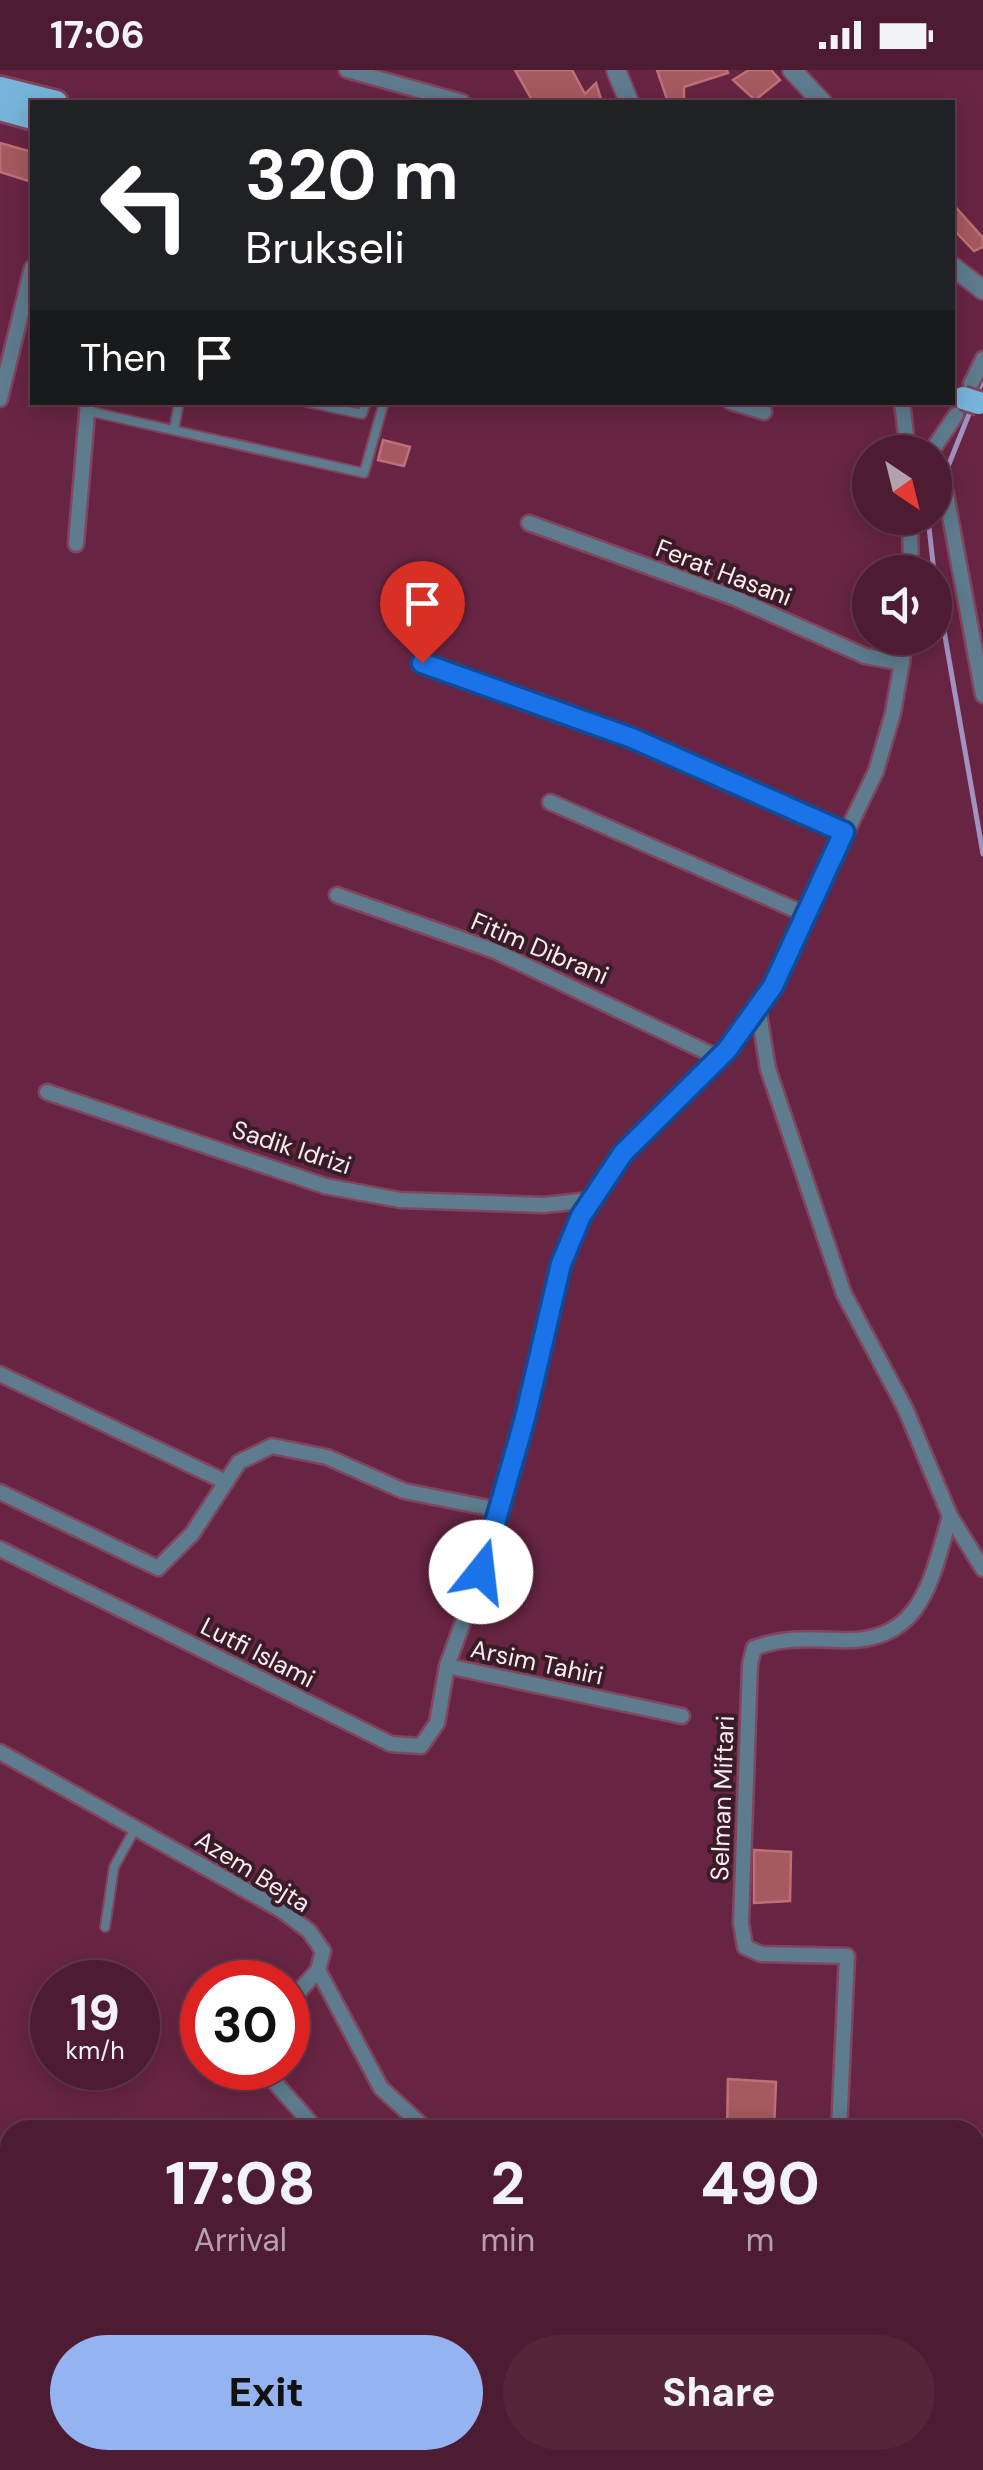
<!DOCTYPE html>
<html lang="en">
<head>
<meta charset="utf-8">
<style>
	:root { --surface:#4e1c32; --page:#55253a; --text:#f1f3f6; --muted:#b3a1ac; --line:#653a4d; --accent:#95b2f1 }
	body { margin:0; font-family:"DM Sans",sans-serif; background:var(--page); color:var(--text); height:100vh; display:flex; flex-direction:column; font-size:38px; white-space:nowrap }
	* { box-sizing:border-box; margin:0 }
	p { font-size:32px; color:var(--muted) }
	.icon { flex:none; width:55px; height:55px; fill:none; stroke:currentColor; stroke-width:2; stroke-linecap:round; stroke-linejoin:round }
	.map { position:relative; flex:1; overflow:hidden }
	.sheet { position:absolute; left:0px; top:2050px; width:985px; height:350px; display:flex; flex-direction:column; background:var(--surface); border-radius:30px 30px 0 0; box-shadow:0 5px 25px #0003,0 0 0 2px var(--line) }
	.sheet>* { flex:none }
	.guide { position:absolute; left:30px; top:30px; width:925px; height:305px; border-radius:0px; box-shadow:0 5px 25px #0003,0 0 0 2px var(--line); background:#202124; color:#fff; overflow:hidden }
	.needle { width:65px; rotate:145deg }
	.buttons { position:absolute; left:852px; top:365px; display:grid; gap:20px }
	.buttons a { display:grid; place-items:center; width:100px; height:100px; border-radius:50%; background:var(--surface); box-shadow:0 5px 25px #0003,0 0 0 2px var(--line); font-size:50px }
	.speed { position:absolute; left:30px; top:1890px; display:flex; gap:20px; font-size:50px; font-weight:700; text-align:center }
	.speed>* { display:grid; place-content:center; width:130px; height:130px; border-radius:50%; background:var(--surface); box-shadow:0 5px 25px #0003,0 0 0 2px var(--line); line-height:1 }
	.speed small { font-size:25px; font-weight:400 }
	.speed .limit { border:15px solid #d22; background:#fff; color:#111 }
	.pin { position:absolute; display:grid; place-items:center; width:85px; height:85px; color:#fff; margin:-102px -42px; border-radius:50% 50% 50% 0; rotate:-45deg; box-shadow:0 0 10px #0007 }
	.pin .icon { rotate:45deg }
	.me { position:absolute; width:110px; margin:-55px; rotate:16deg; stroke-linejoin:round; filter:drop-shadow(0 0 8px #0008) }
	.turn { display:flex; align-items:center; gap:35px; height:210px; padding:0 50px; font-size:45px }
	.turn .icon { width:130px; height:130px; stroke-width:2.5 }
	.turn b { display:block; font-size:70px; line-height:85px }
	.then { display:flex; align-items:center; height:95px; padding:0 50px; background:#0003; gap:20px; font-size:38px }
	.eta { display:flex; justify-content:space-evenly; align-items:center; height:170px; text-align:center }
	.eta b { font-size:60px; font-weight:800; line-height:70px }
	.action { display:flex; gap:20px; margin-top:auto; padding:20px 50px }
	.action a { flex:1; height:115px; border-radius:60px; background:var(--accent); color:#111; font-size:40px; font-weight:800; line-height:115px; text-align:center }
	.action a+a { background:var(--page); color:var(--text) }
	.status { display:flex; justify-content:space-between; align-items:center; height:70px; padding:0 50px; background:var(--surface); direction:ltr }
	.status svg { height:28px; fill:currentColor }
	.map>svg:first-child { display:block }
</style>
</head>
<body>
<div class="status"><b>17:06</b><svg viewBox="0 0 49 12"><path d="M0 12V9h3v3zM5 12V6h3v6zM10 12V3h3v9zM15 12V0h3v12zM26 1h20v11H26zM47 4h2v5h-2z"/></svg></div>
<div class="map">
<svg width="983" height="2400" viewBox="0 0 983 2400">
	<rect width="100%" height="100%" fill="#682543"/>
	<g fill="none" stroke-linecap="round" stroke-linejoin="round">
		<g stroke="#a292c0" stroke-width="5">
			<path d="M977,324L983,309"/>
			<path d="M935,429L971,339"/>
			<path d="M928,448L934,502"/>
			<path d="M935,509L983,784"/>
		</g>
	</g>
	<g fill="#a45a60" stroke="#bf7076" stroke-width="2.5">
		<path d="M515,0H572L585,24L596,13L602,32H533Z"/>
		<path d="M657,0H727L728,3L684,17V32H668Z"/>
		<path d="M749,0H771L780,10L755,30L733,10Z"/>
		<path d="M0,73L32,82V112L0,102Z"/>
		<path d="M952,133L983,168V177L974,181L952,158Z"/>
		<path d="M383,370L410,377L404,396L378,390Z"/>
		<path d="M754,1780L791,1782L790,1831L754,1833Z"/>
		<path d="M728,2009L776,2012L774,2060H727Z"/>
	</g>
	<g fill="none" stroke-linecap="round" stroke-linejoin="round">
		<g stroke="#80455f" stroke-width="12">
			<g id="service">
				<path d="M306,332L362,344L366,332"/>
				<path d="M88,341L364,403L384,332"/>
				<path d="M174,360L179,332"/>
				<path d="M105,1857L114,1797L136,1757"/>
			</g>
		</g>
		<g stroke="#80455f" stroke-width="19">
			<g id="minor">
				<path d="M347,0L462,32"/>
				<path d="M971,314L983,289"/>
				<path d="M0,329L32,198"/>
				<path d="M731,332L764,342"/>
				<path d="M902,332L908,382"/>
				<path d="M931,382L956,345"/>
				<path d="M935,421L946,424L983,625"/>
				<path d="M910,448L911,502"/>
				<path d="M529,453L735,528L865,586L902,593"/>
				<path d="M76,474L88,332"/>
				<path d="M422,593L632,668L844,762"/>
				<path d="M550,732L807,845"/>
				<path d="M337,825L495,881L719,988"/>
				<path d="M758,937L768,999L844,1224L905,1338L950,1446C931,1511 922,1574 839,1570C808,1569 783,1567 754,1578L750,1594L741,1853L745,1877L761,1884L847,1886L839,2060"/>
				<path d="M47,1022L325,1116L400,1130L544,1135L590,1130"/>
				<path d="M0,1304L226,1412"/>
				<path d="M0,1422L158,1498L192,1464L239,1392L272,1376L327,1387L404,1421L499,1440"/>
				<path d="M950,1446L983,1499"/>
				<path d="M0,1479L391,1674L421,1676L437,1653L447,1596"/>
				<path d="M682,1646L447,1596L481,1502L525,1349L561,1194L581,1145L606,1104L640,1063L727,980L773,916L876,701L893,643L906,568"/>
				<path d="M0,1682L281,1840L309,1861L323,1881L318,1900L288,1934"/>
				<path d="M318,1900L381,2018L427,2060"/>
				<path d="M262,1998L317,2060"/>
			</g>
		</g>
		<g stroke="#80455f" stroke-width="22">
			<g id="tertiary">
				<path d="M616,0L629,32"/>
				<path d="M792,0L822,32"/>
				<path d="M952,196L983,220"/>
			</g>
		</g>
		<g stroke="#80455f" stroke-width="28">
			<g id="primary">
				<path d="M0,18L56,32"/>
				<path d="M0,39L32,48"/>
			</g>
		</g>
		<use href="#service" stroke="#5e7c8e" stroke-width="8"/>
		<use href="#minor" stroke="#5e7c8e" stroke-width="14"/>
		<use href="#tertiary" stroke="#5e7c8e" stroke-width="18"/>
		<use href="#primary" stroke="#76b5da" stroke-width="22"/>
		<g stroke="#80455f" stroke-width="28" stroke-linecap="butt">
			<path id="primary-bridge" d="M963,328L979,333"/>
		</g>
		<use href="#primary-bridge" stroke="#76b5da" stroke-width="22"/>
	</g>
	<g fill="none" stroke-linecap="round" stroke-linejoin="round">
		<g stroke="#114b97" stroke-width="25">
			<path id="route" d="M422,593L632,668L844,762L773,916L727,980L623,1083L581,1146L561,1194L525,1348L481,1502"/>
		</g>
		<use href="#route" stroke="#1a73e8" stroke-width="18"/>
	</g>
	<g text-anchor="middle" stroke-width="8" stroke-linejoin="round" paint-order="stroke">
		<g font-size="25" fill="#fdecf1" stroke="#3a1c29">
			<text transform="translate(724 502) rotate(21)" y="9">Ferat Hasani</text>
			<text transform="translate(540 878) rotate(23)" y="9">Fitim Dibrani</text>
			<text transform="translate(292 1077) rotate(18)" y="9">Sadik Idrizi</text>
			<text transform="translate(258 1582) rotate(27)" y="9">Lutfi Islami</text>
			<text transform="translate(537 1592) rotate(12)" y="9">Arsim Tahiri</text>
			<text transform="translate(722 1728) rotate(-88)" y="9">Selman Miftari</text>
			<text transform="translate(253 1801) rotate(32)" y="9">Azem Bejta</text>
		</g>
	</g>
</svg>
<div class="buttons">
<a><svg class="needle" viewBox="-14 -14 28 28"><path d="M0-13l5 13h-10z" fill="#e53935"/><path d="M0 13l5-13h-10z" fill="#b3a1ac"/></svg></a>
<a><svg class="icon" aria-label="sound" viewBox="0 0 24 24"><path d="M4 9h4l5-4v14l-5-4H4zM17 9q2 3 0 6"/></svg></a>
</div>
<div class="speed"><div>19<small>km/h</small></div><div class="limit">30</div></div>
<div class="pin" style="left:422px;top:593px;background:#d93025"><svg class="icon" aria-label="arrive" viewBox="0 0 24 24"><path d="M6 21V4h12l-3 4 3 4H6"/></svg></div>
<svg class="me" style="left:481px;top:1502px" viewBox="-20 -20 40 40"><circle r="19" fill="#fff"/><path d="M0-13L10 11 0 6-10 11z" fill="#1a73e8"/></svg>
<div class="guide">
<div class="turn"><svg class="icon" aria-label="left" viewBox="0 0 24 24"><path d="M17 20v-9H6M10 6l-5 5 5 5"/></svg><div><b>320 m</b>Brukseli</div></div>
<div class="then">Then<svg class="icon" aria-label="arrive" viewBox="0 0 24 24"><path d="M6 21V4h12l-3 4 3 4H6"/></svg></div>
</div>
<section class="sheet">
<div class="eta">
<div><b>17:08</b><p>Arrival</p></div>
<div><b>2</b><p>min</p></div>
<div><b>490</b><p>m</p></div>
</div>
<div class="action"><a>Exit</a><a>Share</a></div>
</section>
</div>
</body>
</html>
